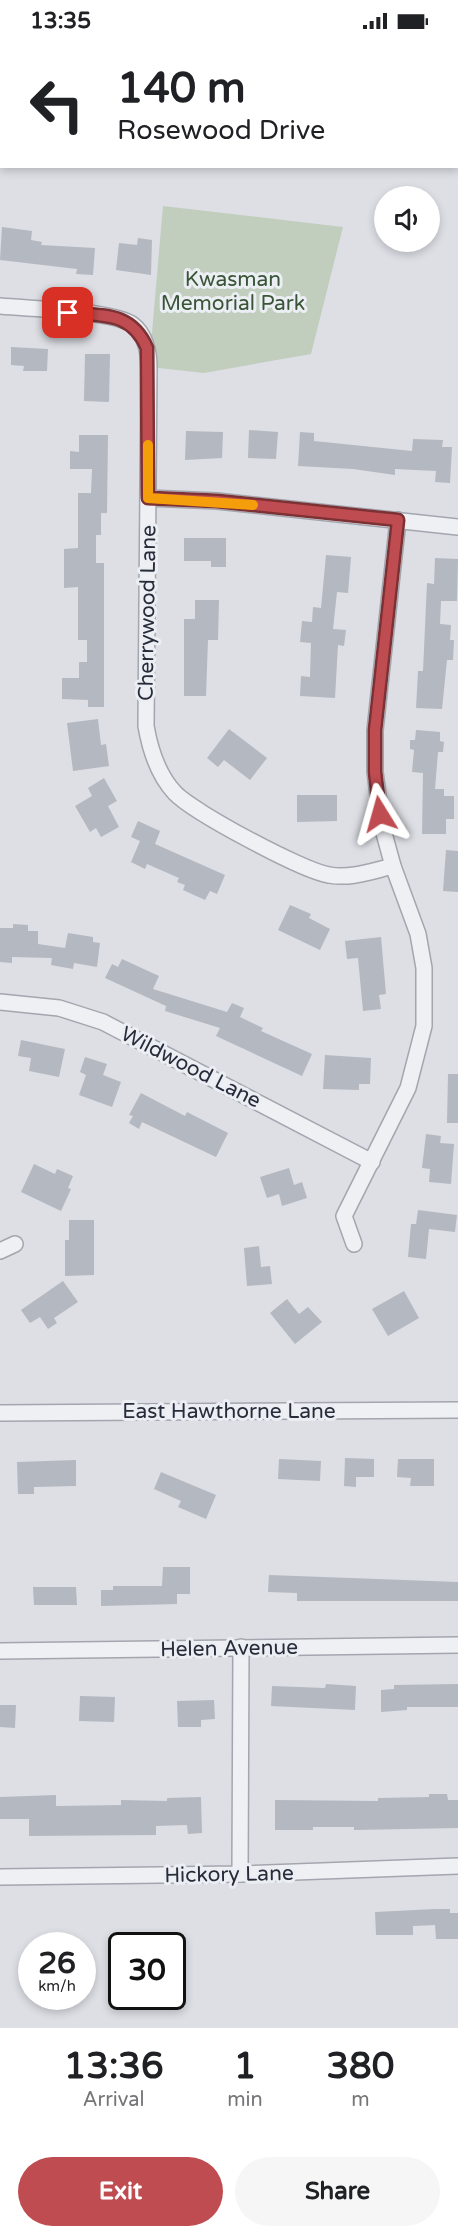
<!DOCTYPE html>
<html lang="en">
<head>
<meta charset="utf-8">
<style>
	:root { --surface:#fff; --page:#f6f6f6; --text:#202124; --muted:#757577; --accent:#bf4c50 }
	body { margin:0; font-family:"Varela Round",sans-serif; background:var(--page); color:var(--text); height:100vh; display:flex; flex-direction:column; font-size:22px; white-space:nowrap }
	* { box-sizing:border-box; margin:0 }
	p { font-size:20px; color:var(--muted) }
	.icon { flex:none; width:33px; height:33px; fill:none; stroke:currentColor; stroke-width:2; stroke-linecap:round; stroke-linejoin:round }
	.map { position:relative; height:1986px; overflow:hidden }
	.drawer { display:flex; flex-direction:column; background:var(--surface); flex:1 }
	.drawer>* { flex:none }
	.guide { position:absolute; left:0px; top:0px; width:459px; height:126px; box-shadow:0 3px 9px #0003; background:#fff; color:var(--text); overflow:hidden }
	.controls { position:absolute; left:374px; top:144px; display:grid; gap:12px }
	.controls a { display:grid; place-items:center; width:66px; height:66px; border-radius:50%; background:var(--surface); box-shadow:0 3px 9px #0003; font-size:30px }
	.speed { position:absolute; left:18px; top:1890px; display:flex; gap:12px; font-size:30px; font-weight:700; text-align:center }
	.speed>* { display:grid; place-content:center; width:78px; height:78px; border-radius:50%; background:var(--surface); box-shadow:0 3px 9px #0003; line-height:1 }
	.speed small { font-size:15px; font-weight:400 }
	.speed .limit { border:3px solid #111; border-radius:9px; background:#fff; color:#111 }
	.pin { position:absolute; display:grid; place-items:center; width:51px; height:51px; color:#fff; margin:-26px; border-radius:12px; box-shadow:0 3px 9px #0006 }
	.me { position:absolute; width:66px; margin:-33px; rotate:352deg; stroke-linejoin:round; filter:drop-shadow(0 0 4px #0008) }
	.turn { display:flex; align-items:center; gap:21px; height:126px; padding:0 18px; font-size:27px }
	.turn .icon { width:78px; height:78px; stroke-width:2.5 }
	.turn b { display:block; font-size:42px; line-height:51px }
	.eta { display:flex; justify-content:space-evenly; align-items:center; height:102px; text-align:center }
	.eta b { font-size:36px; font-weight:800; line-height:42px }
	.cta { display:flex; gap:12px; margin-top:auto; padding:12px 18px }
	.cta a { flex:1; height:69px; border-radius:36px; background:var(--accent); color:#fff; font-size:24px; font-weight:800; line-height:69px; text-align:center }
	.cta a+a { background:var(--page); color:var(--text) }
	.status { display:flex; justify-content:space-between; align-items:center; height:42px; padding:0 30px; background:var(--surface); direction:ltr }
	.status svg { height:16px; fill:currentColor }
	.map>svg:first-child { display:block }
</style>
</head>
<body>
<div class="status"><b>13:35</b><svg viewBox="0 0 49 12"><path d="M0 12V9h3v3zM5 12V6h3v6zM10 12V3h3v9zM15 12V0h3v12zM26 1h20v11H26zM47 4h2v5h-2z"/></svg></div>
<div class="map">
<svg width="458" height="1986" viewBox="0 0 458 1986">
	<rect width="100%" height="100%" fill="#dddfe5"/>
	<g fill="#c1cebe">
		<path d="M0,0H458V107V2H2L1,62Z"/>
		<path d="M163,164L343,185L311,312L204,331L149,325Z"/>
	</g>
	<g fill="#b4b8c1">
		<path d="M2,185L32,189L31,198L42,200L41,203L95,206L93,233L76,232L77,227L0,218Z"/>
		<path d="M138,196L152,198L151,233L116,228L119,201L137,203Z"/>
		<path d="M11,305L48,307L47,329H23L24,324L11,323Z"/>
		<path d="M85,312H110L109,360L84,359Z"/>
		<path d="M249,388L278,390L276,417L248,416Z"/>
		<path d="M186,389L223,390L222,416L185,418Z"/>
		<path d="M300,390L314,391V399L412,409L413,397L443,398L442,405H452L450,441L435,440L436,429L395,427V433L353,427L298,424Z"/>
		<path d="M79,393H108L107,471H101V493H96V521H104V665H88V658L62,657V636H79V620H87V598H78V545L64,546V507L78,506V451H91L92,427H70V409L79,410Z"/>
		<path d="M184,496H226V525H211V519H184Z"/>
		<path d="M326,513L351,515L348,551L337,550L333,587L346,588L344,604L338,603L335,656L300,654L301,634L310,635L311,601L300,600L302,579L312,580L313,565L321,566Z"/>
		<path d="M435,516L458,517L457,559H441L440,582L451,583L450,598H454L453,618H447L442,667L416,666L418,629H423L427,541L434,542Z"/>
		<path d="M195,558H219L218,598H208L206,654H184V577H195Z"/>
		<path d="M98,677L101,703L106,702L109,724L73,729L67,681Z"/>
		<path d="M229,687L267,716L250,738L224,718L218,725L207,716Z"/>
		<path d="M416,688L440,690V699L444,700L443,710H438L435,747H444V754H454V777H446V792H422L423,731L412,730L414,708L410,707V698H415Z"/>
		<path d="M104,736L117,759L108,764L119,785L101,795L96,786L90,790L75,764L92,754L88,746Z"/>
		<path d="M297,753H337V779L297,780Z"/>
		<path d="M138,779L160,789L155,802L225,833L217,852L210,849L205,858L183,848L185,843L177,840L179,836L147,822L145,827L131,820L140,799L131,795Z"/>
		<path d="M446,808L458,809V850L443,849Z"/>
		<path d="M290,863L311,872L309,876L330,887L320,908L278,888Z"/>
		<path d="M13,882L28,883V889H38V902L65,906L68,891L93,895V900L100,901L97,925L74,921L73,927L51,923L52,916L12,915V921L0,920V886H13Z"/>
		<path d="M381,895L386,952L379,953L381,967L363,969L358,916L347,917L345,899Z"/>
		<path d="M122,917L159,934L153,947L227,970L232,961L244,966L240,975L263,986L261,989L312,1012L302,1034L216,994L220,986L165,969L166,964L105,936L112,922L118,925Z"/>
		<path d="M21,998L65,1007L59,1035L29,1029L31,1016L18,1014Z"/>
		<path d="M325,1013L371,1016L370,1042H359V1048L323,1047Z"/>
		<path d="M85,1015L107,1022L103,1033L121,1040L112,1065L79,1053L86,1033L80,1030Z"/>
		<path d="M448,1032H458V1081H447Z"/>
		<path d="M141,1051L185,1074L187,1070L228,1091L216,1115L142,1080L139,1087L129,1081L133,1074L129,1073Z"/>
		<path d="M426,1092L441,1094L440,1101L454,1102L451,1142L429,1140L430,1127L422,1126Z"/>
		<path d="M34,1122L55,1132L57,1127L73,1134L68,1146L71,1147L61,1169L21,1150Z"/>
		<path d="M289,1126L294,1143L302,1140L307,1156L282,1164L279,1152L267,1156L260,1135Z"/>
		<path d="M418,1168L457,1173L455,1190L429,1187L426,1217L408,1215L411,1182H416Z"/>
		<path d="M69,1178H94V1233L65,1234V1198H69Z"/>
		<path d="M259,1204L261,1225L270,1224L272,1242L247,1244L244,1206Z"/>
		<path d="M63,1239L78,1260L54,1276L57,1281L48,1287L40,1275L30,1281L21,1268Z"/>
		<path d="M404,1249L419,1276L388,1294L372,1267Z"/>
		<path d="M287,1257L299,1272L308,1265L322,1280L295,1302L270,1271Z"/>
		<path d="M345,1416L374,1417V1435H356V1445L344,1444Z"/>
		<path d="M279,1417L321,1419L320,1439L278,1437Z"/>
		<path d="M398,1417H434V1444H410L411,1436L397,1435Z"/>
		<path d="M76,1418V1444L34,1445V1452H18L17,1420Z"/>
		<path d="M161,1430L216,1453L206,1477L178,1465L181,1459L154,1447Z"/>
		<path d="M163,1525H190V1552H177V1562L101,1564V1548H113V1544H162Z"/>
		<path d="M269,1533L458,1540V1559H297V1551L268,1550Z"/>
		<path d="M33,1545H76L77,1563H34Z"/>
		<path d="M326,1642L356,1644L355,1668L271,1664L272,1644L325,1646Z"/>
		<path d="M458,1642V1665H407V1668L381,1670V1648L394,1647V1643Z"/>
		<path d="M80,1654L115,1655L114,1680L79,1679Z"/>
		<path d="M214,1658L215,1677L201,1678V1685H178L177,1659Z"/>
		<path d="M0,1663H16L15,1686L0,1685Z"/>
		<path d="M429,1752H447L448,1758H458V1786L354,1788V1785H313V1788H275V1758L378,1759V1756L429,1755Z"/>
		<path d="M56,1753V1764L121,1763V1758L167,1759V1756L201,1755L202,1791L188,1792L187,1783L156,1784V1793L29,1794V1777H0V1755Z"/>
		<path d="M435,1867H450V1871H458V1897H436L435,1883L413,1884V1893H376L375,1870Z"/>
	</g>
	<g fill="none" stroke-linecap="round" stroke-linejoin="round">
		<g stroke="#a3a6ae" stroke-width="18">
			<g id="minor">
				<path d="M0,264C28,267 113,268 133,283C145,292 149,310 149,325L146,684C150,707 158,733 175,751C193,770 303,829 329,833C351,837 372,829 393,824"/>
				<path d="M148,456L217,459L458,485"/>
				<path d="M0,960L59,966L103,980L372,1120"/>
				<path d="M354,1202L344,1174L408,1046L424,984V926L418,892L393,824L382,784L375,730V688L398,478"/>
				<path d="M0,1209L15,1202"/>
				<path d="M0,1371L458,1368"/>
				<path d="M0,1609L458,1603"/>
				<path d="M240,1832L241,1605"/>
				<path d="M0,1835L240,1832L458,1824"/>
			</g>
		</g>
		<use href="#minor" stroke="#eff0f4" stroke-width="15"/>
	</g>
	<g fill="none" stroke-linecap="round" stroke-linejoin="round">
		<g stroke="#7c3134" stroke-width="15">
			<path id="route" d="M68,271C102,274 131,269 147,306L148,456L217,459L398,478L375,688V730L380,772"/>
		</g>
		<use href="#route" stroke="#bf4c50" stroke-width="10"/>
		<path stroke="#f59e0b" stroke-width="10" d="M148,403V456L253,463"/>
	</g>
	<g text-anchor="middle" stroke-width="6" stroke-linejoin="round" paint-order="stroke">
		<g font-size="21" fill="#395436" stroke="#ebeef3">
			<text x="233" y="244">Kwasman<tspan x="233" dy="24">Memorial Park</tspan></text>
		</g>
		<g font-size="21" fill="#282c3a" stroke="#ebeef3">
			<text transform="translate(147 571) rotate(-89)" y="7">Cherrywood Lane</text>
			<text transform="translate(191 1025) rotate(27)" y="7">Wildwood Lane</text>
			<text x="229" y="1376">East Hawthorne Lane</text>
			<text transform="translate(229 1606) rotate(-1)" y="7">Helen Avenue</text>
			<text transform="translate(229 1832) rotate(-1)" y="7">Hickory Lane</text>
		</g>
	</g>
</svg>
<div class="controls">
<a><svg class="icon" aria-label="sound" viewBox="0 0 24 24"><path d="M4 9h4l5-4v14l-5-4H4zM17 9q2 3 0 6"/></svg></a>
</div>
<div class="speed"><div>26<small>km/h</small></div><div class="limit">30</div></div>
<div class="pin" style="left:68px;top:271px;background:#d93025"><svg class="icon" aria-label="arrive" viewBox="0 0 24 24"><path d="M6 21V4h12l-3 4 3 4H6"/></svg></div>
<svg class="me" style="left:380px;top:772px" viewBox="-20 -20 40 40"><path d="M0-17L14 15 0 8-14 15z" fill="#bf4c50" stroke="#fff" stroke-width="4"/></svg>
<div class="guide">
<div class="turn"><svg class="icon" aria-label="left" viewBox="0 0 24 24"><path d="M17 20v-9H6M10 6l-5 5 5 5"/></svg><div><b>140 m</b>Rosewood Drive</div></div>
</div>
</div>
<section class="drawer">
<div class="eta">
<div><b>13:36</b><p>Arrival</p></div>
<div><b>1</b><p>min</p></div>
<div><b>380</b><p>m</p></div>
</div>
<div class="cta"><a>Exit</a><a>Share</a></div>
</section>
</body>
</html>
